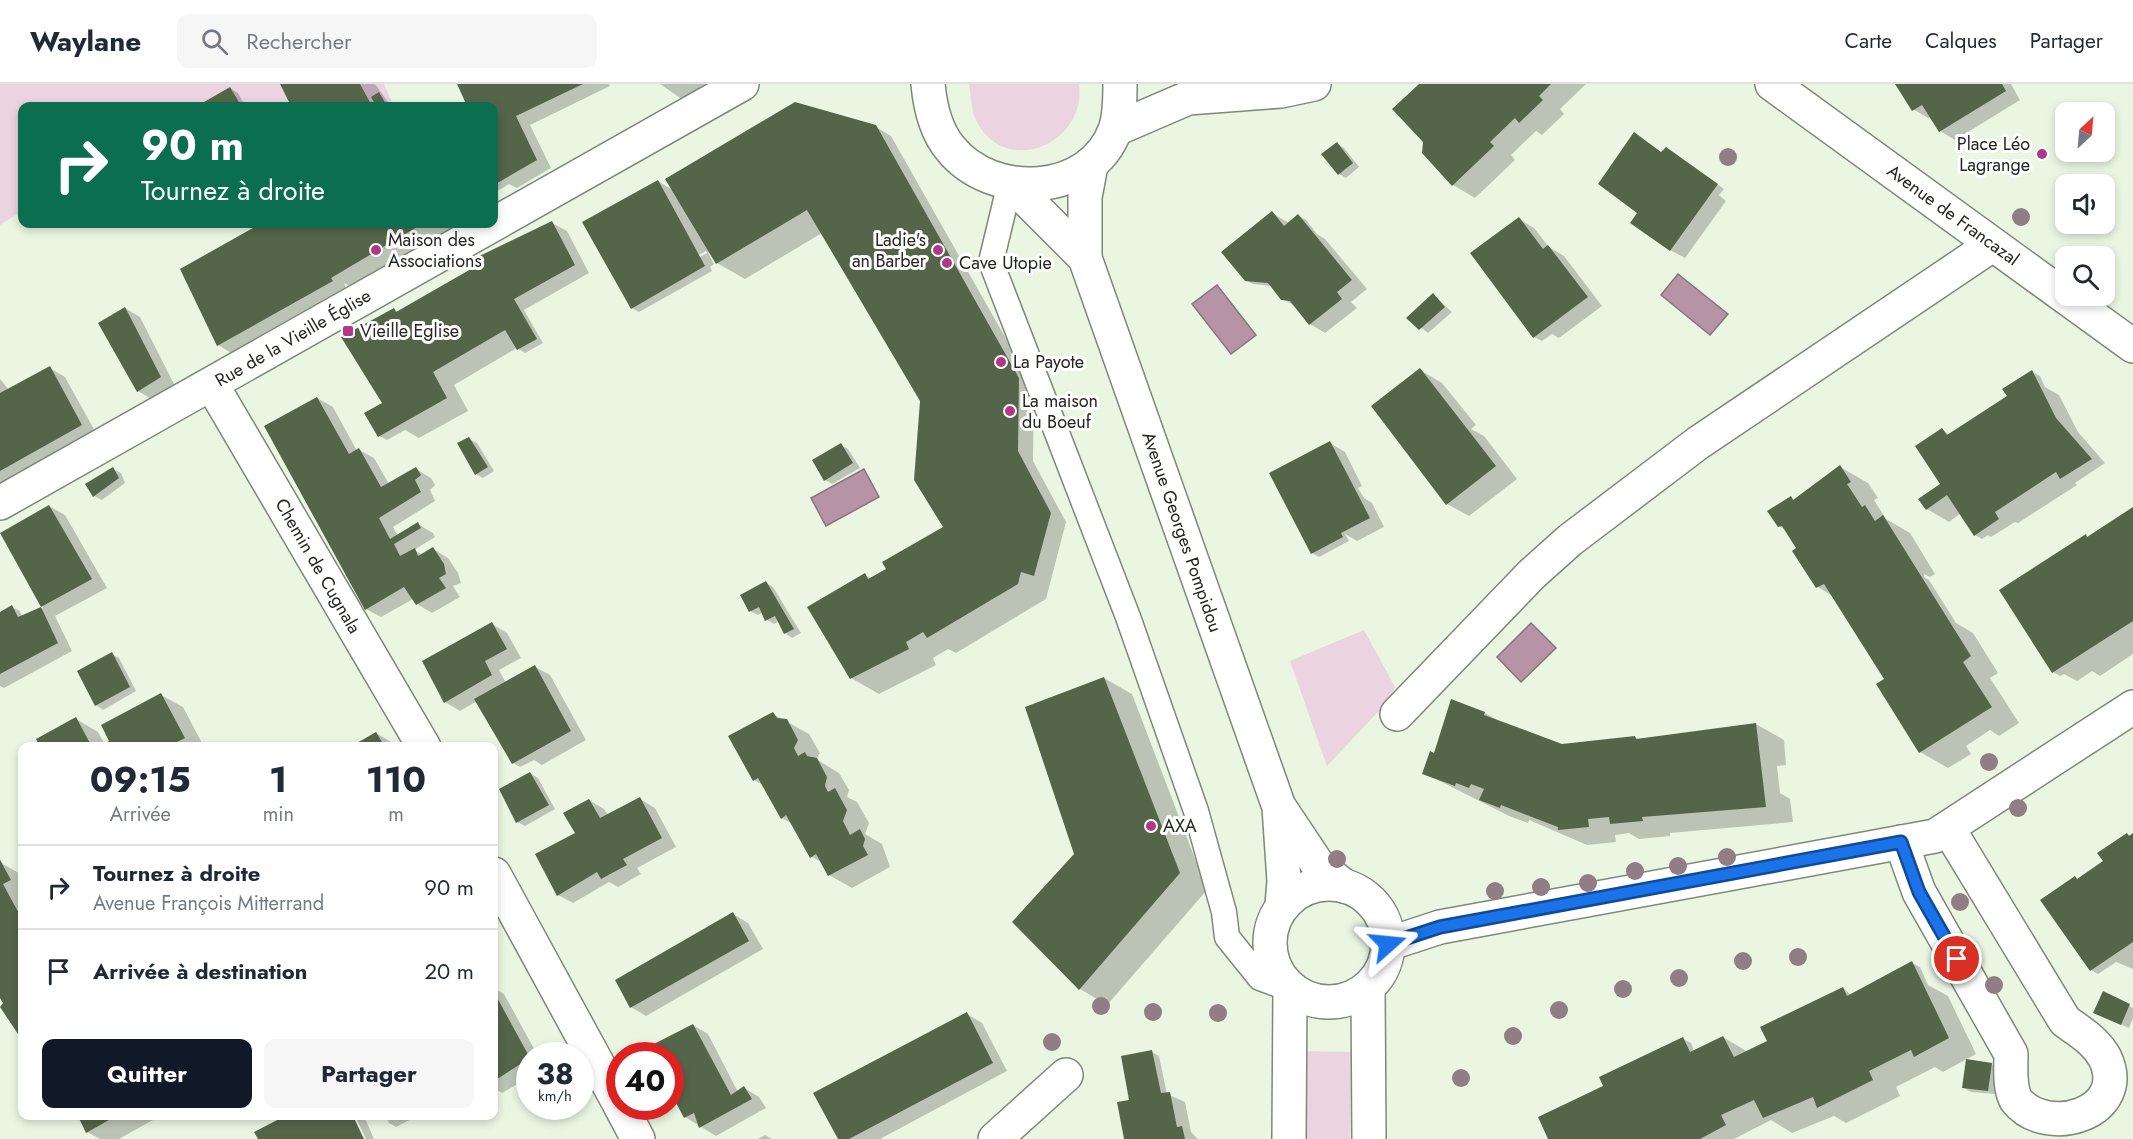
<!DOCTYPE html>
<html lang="fr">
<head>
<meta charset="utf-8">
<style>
	:root { --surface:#fff; --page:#f6f6f7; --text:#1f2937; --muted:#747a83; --line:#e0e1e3; --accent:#111827 }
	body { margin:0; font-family:Jost,sans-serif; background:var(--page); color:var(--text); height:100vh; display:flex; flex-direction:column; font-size:22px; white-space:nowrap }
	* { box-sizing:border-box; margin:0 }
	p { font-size:20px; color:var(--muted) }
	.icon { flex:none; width:33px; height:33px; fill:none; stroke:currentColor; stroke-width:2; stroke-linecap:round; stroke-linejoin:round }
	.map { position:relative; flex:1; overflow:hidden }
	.drawer { position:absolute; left:18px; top:658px; width:480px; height:378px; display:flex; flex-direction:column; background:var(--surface); border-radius:12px; box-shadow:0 3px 9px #0003 }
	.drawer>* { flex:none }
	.banner { position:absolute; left:18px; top:18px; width:480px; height:126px; border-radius:12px; box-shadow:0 3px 9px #0003; background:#0b6e4f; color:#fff; overflow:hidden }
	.needle { width:39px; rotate:26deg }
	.tools { position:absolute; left:2055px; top:18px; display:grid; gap:12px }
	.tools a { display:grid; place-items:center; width:60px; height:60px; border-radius:12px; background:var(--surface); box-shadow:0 3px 9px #0003; font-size:30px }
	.speed { position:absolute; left:516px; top:958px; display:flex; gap:12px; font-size:30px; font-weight:700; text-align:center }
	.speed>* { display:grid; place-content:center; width:78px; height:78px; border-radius:50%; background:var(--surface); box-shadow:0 3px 9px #0003; line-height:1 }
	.speed small { font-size:15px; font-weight:400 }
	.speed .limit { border:9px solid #d22; background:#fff; color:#111 }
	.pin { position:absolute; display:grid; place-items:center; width:51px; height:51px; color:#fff; margin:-26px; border:3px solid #fff; border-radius:50%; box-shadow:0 2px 6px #0007 }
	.me { position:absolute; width:66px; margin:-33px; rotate:72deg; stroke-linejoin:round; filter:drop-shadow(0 0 4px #0008) }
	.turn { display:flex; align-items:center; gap:21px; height:126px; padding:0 24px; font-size:27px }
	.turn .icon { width:78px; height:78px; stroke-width:2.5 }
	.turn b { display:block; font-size:42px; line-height:51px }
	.eta { display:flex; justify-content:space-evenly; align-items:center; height:102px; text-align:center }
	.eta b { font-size:36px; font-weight:700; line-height:42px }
	.primary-button { display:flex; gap:12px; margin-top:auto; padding:12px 24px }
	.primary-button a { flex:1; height:69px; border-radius:12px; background:var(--accent); color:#fff; font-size:24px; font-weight:700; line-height:69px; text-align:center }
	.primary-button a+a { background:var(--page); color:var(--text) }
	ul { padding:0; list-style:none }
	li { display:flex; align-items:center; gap:18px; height:84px; padding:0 24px; border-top:2px solid var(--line) }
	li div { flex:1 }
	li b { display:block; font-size:22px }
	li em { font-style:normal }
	header { display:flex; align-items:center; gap:36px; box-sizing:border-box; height:84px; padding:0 30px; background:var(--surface); border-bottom:2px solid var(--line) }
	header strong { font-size:28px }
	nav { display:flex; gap:33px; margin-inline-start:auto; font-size:21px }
	.search { width:420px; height:54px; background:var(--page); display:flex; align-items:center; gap:15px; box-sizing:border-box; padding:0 21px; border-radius:12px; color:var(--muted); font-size:22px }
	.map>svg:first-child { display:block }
</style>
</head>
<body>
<header>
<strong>Waylane</strong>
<div class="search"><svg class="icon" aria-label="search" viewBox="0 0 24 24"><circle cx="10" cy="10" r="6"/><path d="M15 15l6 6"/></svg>Rechercher</div>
<nav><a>Carte</a><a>Calques</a><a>Partager</a></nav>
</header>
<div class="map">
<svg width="2133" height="1055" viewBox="0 0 2133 1055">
	<rect width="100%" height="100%" fill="#eaf6e2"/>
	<g fill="#ecd3e0">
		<path d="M0,0H384L394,22H241L230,3L196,22H22V127L0,141Z"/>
		<path d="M969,0H1079C1087,59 1008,93 978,40C971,29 971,13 969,0Z"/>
		<path d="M1364,546L1395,603L1390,615L1327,682L1290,577Z"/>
		<path d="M1300,967L1351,968L1350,1055H1300Z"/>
	</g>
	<g fill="#b694a6" stroke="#8a737e" stroke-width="1.5">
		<path d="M1678,190L1728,230L1710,251L1661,211Z"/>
		<path d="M1217,201L1256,251L1231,270L1192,220Z"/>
		<path d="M864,385L879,413L826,442L811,414Z"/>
		<path d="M1531,539L1556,564L1521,598L1497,573Z"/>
	</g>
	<g fill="#0003" fill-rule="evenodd">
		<path d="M282,0H375L391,22H293Z"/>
		<path d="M458,0H609L610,2L530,41L551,84L517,104L509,100L494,109L498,116L494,119V22H468Z"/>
		<path d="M660,0H713L683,16Z"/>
		<path d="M1421,0H1586L1560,25L1564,30L1542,51L1536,47L1511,71L1515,76L1475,114L1453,101L1425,57Z"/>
		<path d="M1897,0H2011L2020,16L1955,56L1940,47L1931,33L1928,34L1913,25Z"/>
		<path d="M230,4L238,9L245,22H200Z"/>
		<path d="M440,19L445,22H434Z"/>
		<path d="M876,43L891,52L1034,304L1033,377L1066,438L1046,515L956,569L948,565L933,574L936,581L879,610L851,594L865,491L872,495L945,443L922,316L822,149L745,195L717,179L710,168L708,169L714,180L710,183L712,187L639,228L632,224L658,97L674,107ZM706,167L707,169L641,207V203Z"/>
		<path d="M1634,50L1662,69H1673L1724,105L1719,111L1726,117L1685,174L1670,166L1640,128Z"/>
		<path d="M1337,60L1344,64L1359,83L1346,94L1339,90Z"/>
		<path d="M1272,129L1289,139L1299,132L1306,136L1317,150L1325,155L1367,205L1351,218L1357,224L1325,249L1310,240L1296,223L1282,214L1272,202L1253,200L1245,196Z"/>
		<path d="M1519,135L1534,144L1549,163L1564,172L1602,222L1559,254L1552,250L1542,257L1534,253L1472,169Z"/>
		<path d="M552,139L567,147L589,189L524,226L543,259L525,269L517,264L454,301L468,327L419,354L405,346L387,356L379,352L394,225L398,228Z"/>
		<path d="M264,140H464L354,205L344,199L347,206L233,270L218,261L209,171Z"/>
		<path d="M1433,211L1452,228L1428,249L1409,234Z"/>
		<path d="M125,224L140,233L175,302L153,316L138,307Z"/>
		<path d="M50,284L65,293L96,349L0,404V295L9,306Z"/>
		<path d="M1420,286L1442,299L1476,341L1471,345L1484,352L1517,395L1469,432L1447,420Z"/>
		<path d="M2032,288L2040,292L2045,303L2059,311L2078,348L2105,379L2075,399L2077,401L2018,439L2015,438L1991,453L1988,451L1982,455L1975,451L1961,429L1949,438L1927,425L1920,415L1942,401V346L1950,351L2008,312Z"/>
		<path d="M317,314L333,323L357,367L359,366L374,374L389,400L416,385L431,394L435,401L430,406L435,417L393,443L398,452L418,440L433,449L435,453L414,466L423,471L433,465L448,474L458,489L461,499L453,502L460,513L432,529L417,520L413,515L381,533L366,525Z"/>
		<path d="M469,355L477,359L494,387L483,394L476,390Z"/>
		<path d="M1330,359L1345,368L1362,402L1358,404L1364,414L1372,419L1384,443L1357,457L1345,450L1349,457L1319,473L1312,469Z"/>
		<path d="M841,361L848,365L860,384L832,400L825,396Z"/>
		<path d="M1840,383L1868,399L1878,414L1874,416L1886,435L1910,449L1935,490L1930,493L1924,490V493L1929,496L1956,539L1973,549L1998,589L1990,594L2019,639L1999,652L1990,646L1966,662L1971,670L1948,684L1920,668L1886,596L1834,513L1818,503L1794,467L1798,465L1787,447L1779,442L1791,414L1795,416Z"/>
		<path d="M113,385L121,389L125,399L102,416L94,412Z"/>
		<path d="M49,422L65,431L107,504L55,532L72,567L4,604L0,602V530L12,523L20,527L22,533L43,524L2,450Z"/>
		<path d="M2133,425V570L2100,592L2092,587L2077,597L2064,590L2060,592L2053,588Z"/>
		<path d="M765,498L773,503L801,549L792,554L785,549L779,537L774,540L767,536L763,528L758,531L750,527Z"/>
		<path d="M492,540L507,549L521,574L499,586L506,599L535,583L550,591L586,656L542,681L534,676L520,683L513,679L477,617L460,627L445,618Z"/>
		<path d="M112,570L119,574L136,607L103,626L96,621Z"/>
		<path d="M1104,594L1132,610L1207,806L1107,921L1080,905L1075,770Z"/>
		<path d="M161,611L183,623L204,663H42L76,635L98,648L105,661Z"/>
		<path d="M1485,629L1502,639L1562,661L1635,653L1640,656L1756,640L1784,656L1786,681L1777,682L1780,709L1790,715L1793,738L1670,749V752L1639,755L1629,749L1615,751L1616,758L1587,761L1529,736L1528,739L1509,732L1424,689L1435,671Z"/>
		<path d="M773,630L809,650L820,669L816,675L839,689L849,706L847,713L857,718L869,739L865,750L882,760L890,783L852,804L829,791L823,779L811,772L793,740L782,734L765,702L754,696Z"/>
		<path d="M376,649L391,658L394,663H353Z"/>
		<path d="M530,689L538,694L555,725L525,742L517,738Z"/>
		<path d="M640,715L655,724L676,763L637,784L641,790L618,803L609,798L573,819L558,811L589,716L604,725L608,731Z"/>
		<path d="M2127,751H2133V885L2116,878L2098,890L2091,886L2075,794L2079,796L2106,777Z"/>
		<path d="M0,775L3,780L22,791V953L1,923L4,918L0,911Z"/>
		<path d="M733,830L748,839L763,865L646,932L631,923Z"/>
		<path d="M1912,879L1920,883L1928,901L1948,912L1976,970L1943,988L1935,983L1896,1003L1900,1012L1846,1039L1834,1032L1792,1049L1771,1036L1734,1055H1550L1607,1002L1683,955L1691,959L1694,967L1723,953L1748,968L1769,957L1843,904L1851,911Z"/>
		<path d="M494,904L504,910L538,972H530V993L502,1009L494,1004Z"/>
		<path d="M2104,909L2133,924V934L2129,944L2102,932Z"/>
		<path d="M967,930L982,939L1007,987L880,1055H839Z"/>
		<path d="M693,941L708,950L738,1008L744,1004L759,1013L766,1024L716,1052L685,1033L670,972H655Z"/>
		<path d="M1152,968L1159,972L1167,1010L1185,1018L1191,1048L1198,1055H1126L1131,1017Z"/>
		<path d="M1991,980L1998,985L1995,1010L1971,1008L1964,1004Z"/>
		<path d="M77,1032H160L119,1055H100L87,1048Z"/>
		<path d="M355,1032H364L374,1055H366Z"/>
		<path d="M385,1032H417L396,1043L389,1039Z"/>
		<path d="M765,1051L772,1055H758Z"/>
	</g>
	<g fill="#55654a">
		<path d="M280,0H360L372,22H291Z"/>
		<path d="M457,0H583L516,32L537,76L494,101V22H467Z"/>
		<path d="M1419,0H1551L1539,12L1543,16L1519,39L1515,34L1490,58L1494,62L1452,102L1422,69L1423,58L1392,25Z"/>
		<path d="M1895,0H2002L2006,7L1939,48L1922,21L1912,27Z"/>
		<path d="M230,3L239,18L230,22H197Z"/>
		<path d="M379,8L387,22H376L371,13Z"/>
		<path d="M795,18L876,41L1019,294L1018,367L1051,429L1034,492L1021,488L1018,500L927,554L923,548L906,558L909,565L850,595L807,523L865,489L868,495L886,485L882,478L943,443L914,396L920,317L807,126L716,180L665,95Z"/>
		<path d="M1634,48L1661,68L1666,63L1718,100L1670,167L1630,139L1637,129L1598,100Z"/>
		<path d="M1337,58L1353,79L1338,91L1321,70Z"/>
		<path d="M658,96L705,182L631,225L582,138Z"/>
		<path d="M1272,127L1284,142L1298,130L1352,196L1337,208L1342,215L1309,241L1290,217L1281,216L1268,199L1245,197L1221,168Z"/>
		<path d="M1519,133L1543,165L1548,161L1588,213L1533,254L1470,169Z"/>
		<path d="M552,137L575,181L514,215L537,255L517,266L505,246L433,288L447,314L378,353L364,329L382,319L341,253L394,224L396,228L471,185L467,178Z"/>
		<path d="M260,140H422L331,194L333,197L217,262L180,185Z"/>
		<path d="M1433,209L1445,223L1419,246L1406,234Z"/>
		<path d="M125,223L161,293L137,308L98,239Z"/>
		<path d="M50,282L82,341L0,387V309Z"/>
		<path d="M1420,284L1496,382L1446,421L1371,322Z"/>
		<path d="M2032,286L2056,334L2092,375L2060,395L2056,388L1995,428L1999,435L1974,452L1947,411L1926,426L1918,415L1940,400L1915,362L1942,344L1947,351L2007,312L2002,305Z"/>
		<path d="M317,313L349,370L359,364L381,403L416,383L421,391L415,396L421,408L379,434L390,455L418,438L421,444L394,460L400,472L415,464L418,472L433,463L444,480L446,490L439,494L446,504L416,521L404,503L365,526L264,342Z"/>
		<path d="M469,353L488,383L475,391L457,359Z"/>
		<path d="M1330,357L1370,434L1341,449L1343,453L1311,470L1269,389Z"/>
		<path d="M841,359L853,379L824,397L812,376Z"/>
		<path d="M1840,381L1851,398L1847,400L1862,423L1865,421L1875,437L1883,431L1971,572L1963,578L1992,623L1919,669L1876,600L1884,595L1824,500L1816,504L1792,467L1796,464L1782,442L1778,443L1767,427L1791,412L1793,416Z"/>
		<path d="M113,383L119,394L93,413L85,400Z"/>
		<path d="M49,421L92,495L41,523L0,449Z"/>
		<path d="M2133,423V537L2052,589L1999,506L2086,450L2087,453Z"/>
		<path d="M766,497L794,545L784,550L775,532L765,537L759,523L749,528L740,511Z"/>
		<path d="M12,521L18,533L41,523L58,559L0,590V528Z"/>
		<path d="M492,538L507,565L485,577L492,591L444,619L422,577Z"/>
		<path d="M112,568L130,603L95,622L77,587Z"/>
		<path d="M535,581L571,647L512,680L474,615Z"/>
		<path d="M1104,593L1180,789L1079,906L1012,838L1074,770L1025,623Z"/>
		<path d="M161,609L185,654L167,663H99L109,657L101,641Z"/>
		<path d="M1451,615L1485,628L1484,631L1562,660L1635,652L1636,655L1756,639L1766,723L1642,733L1643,737L1610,740L1609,733L1588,735L1589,743L1558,746V743L1501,721L1500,724L1479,716L1484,705L1471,700L1469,704L1456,699L1455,702L1422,690L1430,667L1434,669Z"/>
		<path d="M773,628L777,634L787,635L798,656L794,664L798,672L805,668L807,672L817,674L827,693L825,702L828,708L835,704L847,726L843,737L850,751L860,745L865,755L863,762L868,771L828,792L816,770L810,774L786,731L781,735L758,694L753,697L728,652Z"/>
		<path d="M76,633L92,663H40L36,655Z"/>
		<path d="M376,648L385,663H350Z"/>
		<path d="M530,688L549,721L516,739L499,705Z"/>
		<path d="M640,713L662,754L623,775L627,781L601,795L597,788L557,812L535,770L575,749L563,729L589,715L600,734Z"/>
		<path d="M2127,749L2129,752L2133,749V858L2090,887L2040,816L2075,792L2077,795L2103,777L2097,769Z"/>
		<path d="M0,776L11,796L3,800L22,835V956L0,923L3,919L0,914Z"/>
		<path d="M733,828L749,857L630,924L615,896Z"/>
		<path d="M1912,877L1949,954L1914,973L1911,966L1869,987L1873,996L1817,1024L1813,1013L1763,1034L1754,1016L1721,1031L1726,1041L1700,1055H1548L1538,1033L1603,1002L1599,993L1683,953L1690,968L1723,952L1734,973L1767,957L1760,943L1843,903L1847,912Z"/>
		<path d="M2103,907L2130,920L2121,941L2093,929Z"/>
		<path d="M494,908L530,974L494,997Z"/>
		<path d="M967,928L993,979L849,1055H838L813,1009Z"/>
		<path d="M693,940L731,1011L744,1002L752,1015L699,1044L694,1029L684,1034L670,1007V972H653L648,963Z"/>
		<path d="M1152,966L1161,1009L1170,1008L1177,1043L1182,1042L1185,1055H1124L1117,1018L1129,1016L1121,972Z"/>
		<path d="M1966,975L1992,979L1988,1007L1962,1004Z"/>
		<path d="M78,1032H116L86,1049Z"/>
		<path d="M285,1032H353L364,1055H258L254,1048Z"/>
	</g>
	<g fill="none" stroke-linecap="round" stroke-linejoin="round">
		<g stroke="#7d8876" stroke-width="27">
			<path id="lane" d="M1010,99L991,178L1128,533L1196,727L1224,828L1227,853L1260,894L1290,905"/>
		</g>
		<g stroke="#7d8876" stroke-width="36">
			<g id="street">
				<path d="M1772,0L2133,262"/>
				<path d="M1116,45L1188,14L1281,7L1314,0"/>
				<path d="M212,301L424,663"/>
				<path d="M1397,630L1532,490L1570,456L1698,359L1992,161"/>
				<path d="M1901,758L1919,808L2011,970C2011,984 2009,1003 2016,1016C2047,1055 2131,1029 2105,974C2096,957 2080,948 2065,937L1948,744"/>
				<path d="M494,790L620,1021"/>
				<path d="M621,1023L638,1055"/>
				<path d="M995,1055L1066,991"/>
			</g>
		</g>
		<g stroke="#7d8876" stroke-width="36">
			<g id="secondary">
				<path d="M928,0C930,22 936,47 950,64C992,117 1091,112 1115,46C1120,32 1120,14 1120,0"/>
				<path d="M1091,81L1085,113V174L1279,723L1284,797L1282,821"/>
				<path d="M1010,99L1085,174"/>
				<path d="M0,419L742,0"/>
				<path d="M1280,724L1318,781L1344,802"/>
				<circle cx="1329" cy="859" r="59"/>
				<path d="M1388,860L1440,843L1935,752L2133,623"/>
				<path d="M1368,904L1369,1055"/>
				<path d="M1289,1055L1290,905"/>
			</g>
		</g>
		<use href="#lane" stroke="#fff" stroke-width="24"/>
		<use href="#street" stroke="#fff" stroke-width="33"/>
		<use href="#secondary" stroke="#fff" stroke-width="33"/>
	</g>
	<g fill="#917e84">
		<circle cx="1728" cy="73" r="9"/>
		<circle cx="2021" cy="133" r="9"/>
		<circle cx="1989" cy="678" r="9"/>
		<circle cx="2018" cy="724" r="9"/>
		<circle cx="1727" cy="773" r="9"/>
		<circle cx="1337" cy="775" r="9"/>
		<circle cx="1678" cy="782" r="9"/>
		<circle cx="1635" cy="787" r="9"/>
		<circle cx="1588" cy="799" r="9"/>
		<circle cx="1541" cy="803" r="9"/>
		<circle cx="1495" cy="807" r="9"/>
		<circle cx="1960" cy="818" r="9"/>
		<circle cx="1798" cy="873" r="9"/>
		<circle cx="1743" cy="877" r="9"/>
		<circle cx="1679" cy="894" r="9"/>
		<circle cx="1994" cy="901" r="9"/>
		<circle cx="1623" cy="905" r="9"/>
		<circle cx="1101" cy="922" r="9"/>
		<circle cx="1559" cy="926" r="9"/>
		<circle cx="1153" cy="928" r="9"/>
		<circle cx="1218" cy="929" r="9"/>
		<circle cx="1513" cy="952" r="9"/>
		<circle cx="1052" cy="958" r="9"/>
		<circle cx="1461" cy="994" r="9"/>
	</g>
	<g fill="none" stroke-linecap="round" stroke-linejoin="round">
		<g stroke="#114b97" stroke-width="15">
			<path id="route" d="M1388,860L1440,843L1901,758L1919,808L1957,875"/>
		</g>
		<use href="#route" stroke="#1a73e8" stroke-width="10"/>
	</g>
	<g fill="#b23788" stroke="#fff" stroke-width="2">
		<circle cx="2042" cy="70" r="6"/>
		<circle cx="376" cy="166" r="6"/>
		<circle cx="938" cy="166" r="6"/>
		<circle cx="947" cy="179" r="6"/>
		<rect x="342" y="241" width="12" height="12" rx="3"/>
		<circle cx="1001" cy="278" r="6"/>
		<circle cx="1010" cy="327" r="6"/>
		<circle cx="1151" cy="742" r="6"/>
	</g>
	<g text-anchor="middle" stroke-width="6" stroke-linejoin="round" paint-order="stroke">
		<g font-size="18" fill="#232720" stroke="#fff" text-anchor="start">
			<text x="2030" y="66" text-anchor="end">Place Léo<tspan x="2030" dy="21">Lagrange</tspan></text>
			<text x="388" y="162">Maison des<tspan x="388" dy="21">Associations</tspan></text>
			<text x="926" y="162" text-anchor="end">Ladie's<tspan x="926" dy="21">an Barber</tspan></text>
			<text x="959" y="185">Cave Utopie</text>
			<text x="360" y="253">Vieille Eglise</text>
			<text x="1013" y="284">La Payote</text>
			<text x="1022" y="323">La maison<tspan x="1022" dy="21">du Boeuf</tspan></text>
			<text x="1163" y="748">AXA</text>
		</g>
		<g font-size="18" fill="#232720" stroke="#fff">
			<text transform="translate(1953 131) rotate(36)" y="6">Avenue de Francazal</text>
			<text transform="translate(293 254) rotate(-30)" y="6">Rue de la Vieille Église</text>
			<text transform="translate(1182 448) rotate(71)" y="6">Avenue Georges Pompidou</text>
			<text transform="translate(318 482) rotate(60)" y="6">Chemin de Cugnala</text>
		</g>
	</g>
</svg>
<div class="tools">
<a><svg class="needle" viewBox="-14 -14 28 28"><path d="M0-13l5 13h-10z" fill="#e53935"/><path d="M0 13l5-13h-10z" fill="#747a83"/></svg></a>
<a><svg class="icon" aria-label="sound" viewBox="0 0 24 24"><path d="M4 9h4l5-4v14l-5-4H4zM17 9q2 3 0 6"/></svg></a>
<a><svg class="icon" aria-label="search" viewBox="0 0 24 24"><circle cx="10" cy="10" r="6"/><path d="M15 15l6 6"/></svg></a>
</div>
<div class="speed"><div>38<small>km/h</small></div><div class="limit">40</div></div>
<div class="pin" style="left:1957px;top:875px;background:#d93025"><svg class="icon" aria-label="arrive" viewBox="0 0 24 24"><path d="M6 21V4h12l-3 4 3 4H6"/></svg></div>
<svg class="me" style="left:1388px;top:860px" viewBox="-20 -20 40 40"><path d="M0-17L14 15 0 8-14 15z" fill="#1a73e8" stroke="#fff" stroke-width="4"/></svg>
<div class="banner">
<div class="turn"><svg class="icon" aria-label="right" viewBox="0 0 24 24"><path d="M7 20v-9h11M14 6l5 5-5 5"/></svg><div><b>90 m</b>Tournez à droite</div></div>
</div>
<section class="drawer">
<div class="eta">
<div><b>09:15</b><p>Arrivée</p></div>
<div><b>1</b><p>min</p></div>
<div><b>110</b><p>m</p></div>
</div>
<ul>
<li><svg class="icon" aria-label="right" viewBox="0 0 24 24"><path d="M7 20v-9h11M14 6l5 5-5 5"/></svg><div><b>Tournez à droite</b><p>Avenue François Mitterrand</p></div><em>90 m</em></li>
<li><svg class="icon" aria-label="arrive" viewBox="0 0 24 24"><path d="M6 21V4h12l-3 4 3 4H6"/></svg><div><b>Arrivée à destination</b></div><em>20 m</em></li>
</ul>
<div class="primary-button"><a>Quitter</a><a>Partager</a></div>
</section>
</div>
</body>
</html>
